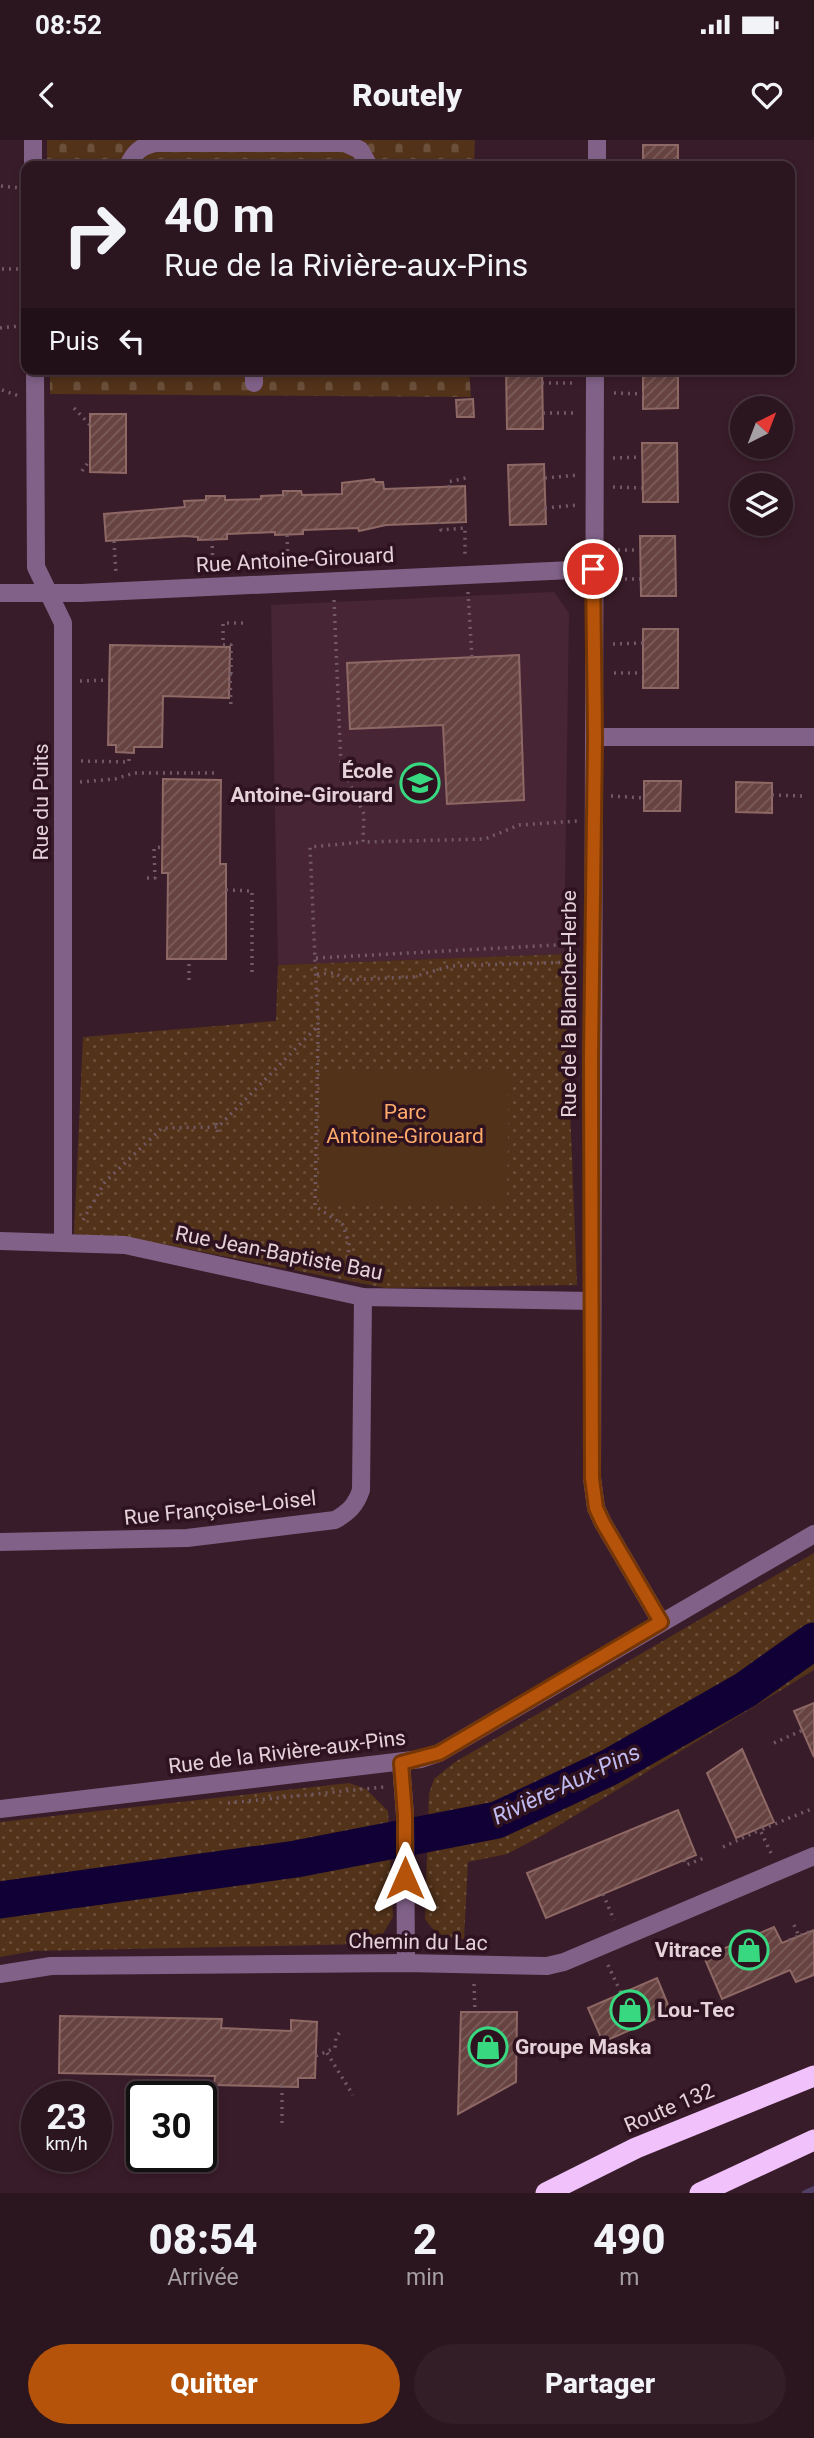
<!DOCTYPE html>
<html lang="fr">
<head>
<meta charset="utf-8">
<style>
	:root { --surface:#2b151f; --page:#331e28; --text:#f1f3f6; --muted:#a69fa4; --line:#47343d; --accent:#b45309 }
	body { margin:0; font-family:Roboto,sans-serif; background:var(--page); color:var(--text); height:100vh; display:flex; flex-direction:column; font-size:26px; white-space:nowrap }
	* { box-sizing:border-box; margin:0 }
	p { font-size:23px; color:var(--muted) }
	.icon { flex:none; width:38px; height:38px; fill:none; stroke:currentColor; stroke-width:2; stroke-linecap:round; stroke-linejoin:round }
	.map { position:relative; height:2053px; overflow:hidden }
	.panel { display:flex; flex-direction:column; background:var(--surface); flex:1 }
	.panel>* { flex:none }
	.hud { position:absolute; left:21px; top:21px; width:774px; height:214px; border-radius:14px; box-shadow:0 4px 10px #0003,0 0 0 2px var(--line); background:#2b151f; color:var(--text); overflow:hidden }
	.needle { width:46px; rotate:42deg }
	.tools { position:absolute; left:730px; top:256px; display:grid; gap:14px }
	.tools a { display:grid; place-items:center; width:63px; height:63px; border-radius:50%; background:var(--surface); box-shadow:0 4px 10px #0003,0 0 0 2px var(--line); font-size:35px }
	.speed { position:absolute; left:21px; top:1941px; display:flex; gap:14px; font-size:35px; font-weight:700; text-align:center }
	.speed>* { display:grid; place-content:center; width:91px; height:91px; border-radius:50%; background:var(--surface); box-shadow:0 4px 10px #0003,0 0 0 2px var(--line); line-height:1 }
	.speed small { font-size:18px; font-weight:400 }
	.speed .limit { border:4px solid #111; border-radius:10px; background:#fff; color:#111 }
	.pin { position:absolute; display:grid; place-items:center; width:60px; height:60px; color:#fff; margin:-30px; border:4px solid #fff; border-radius:50%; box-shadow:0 2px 7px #0007 }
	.me { position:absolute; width:77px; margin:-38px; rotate:0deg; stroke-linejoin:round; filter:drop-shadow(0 0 5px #0008) }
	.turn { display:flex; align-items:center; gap:24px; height:147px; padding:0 28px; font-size:32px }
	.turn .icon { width:91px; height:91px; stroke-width:2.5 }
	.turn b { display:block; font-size:49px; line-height:60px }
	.then { display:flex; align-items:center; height:66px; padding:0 28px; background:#0003; gap:14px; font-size:26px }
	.eta { display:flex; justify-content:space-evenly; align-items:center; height:119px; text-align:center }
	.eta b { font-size:42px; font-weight:800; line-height:49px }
	.action { display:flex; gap:14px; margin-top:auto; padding:14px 28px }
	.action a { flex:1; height:80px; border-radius:42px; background:var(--accent); color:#fff; font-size:28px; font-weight:800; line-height:80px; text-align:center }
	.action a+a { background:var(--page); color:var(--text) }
	.status { display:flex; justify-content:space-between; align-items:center; height:49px; padding:0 35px; background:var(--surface); direction:ltr }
	.status svg { height:19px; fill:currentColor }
	header { display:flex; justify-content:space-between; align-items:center; height:91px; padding:0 28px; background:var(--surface); font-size:32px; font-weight:800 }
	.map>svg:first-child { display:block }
</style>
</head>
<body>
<div class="status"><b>08:52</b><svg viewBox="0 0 49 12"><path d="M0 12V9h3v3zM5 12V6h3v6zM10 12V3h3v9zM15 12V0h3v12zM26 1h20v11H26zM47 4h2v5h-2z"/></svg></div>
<header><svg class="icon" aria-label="back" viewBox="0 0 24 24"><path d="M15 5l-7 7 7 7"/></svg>Routely<svg class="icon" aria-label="heart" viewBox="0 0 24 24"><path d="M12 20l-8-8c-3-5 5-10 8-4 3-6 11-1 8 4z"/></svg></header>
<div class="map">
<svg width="814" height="2053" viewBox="0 0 814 2053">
	<defs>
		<pattern id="green-dots" width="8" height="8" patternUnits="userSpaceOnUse" patternTransform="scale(1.75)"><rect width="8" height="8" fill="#523219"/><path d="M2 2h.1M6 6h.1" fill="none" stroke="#6b4f3a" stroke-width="1.8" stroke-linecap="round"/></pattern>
		<pattern id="cemetery-stones" width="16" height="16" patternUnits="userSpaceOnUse" patternTransform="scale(1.75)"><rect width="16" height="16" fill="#523219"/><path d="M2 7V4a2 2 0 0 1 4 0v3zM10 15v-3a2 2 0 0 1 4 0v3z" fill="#6b4f3a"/></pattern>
		<pattern id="building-hatch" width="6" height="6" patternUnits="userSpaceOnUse" patternTransform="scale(1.75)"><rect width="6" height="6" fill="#664340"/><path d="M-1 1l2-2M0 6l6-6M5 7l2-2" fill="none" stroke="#7c5d5b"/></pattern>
	</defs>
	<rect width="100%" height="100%" fill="#391c29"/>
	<path fill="#482534" d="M554,452L569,473L564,814L278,825L271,465Z"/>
	<g fill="url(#green-dots)">
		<path d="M564,814L577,1145L385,1148L152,1102L74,1094L83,897L276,881L278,825Z"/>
		<path d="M814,1413V1530L543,1695L507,1714L468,1722L464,1799C445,1798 436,1795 425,1779L429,1654L434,1639L455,1622Z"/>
		<path d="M349,1643L366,1649L388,1671L393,1777L382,1795L368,1804L34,1811L0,1817V1682Z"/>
	</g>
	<g fill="url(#cemetery-stones)">
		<path d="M47,0H475L474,26H47Z"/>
		<path d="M50,229H469L471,257L50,254Z"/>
	</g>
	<path fill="#523219" d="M320,929L509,932L507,1065L319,1062Z"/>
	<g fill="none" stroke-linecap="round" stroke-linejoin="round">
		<path stroke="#513f66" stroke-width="6" d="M805,2053L814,2049"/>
		<path stroke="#110035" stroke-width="37" d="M0,1760L296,1719L497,1680L610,1627L745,1550L814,1501"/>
	</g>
	<g fill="url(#building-hatch)" stroke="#8e6864" stroke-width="2">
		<rect x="643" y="5" width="35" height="21"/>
		<path d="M506,229H542L543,289H507Z"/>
		<path d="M643,229H678V268L643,269Z"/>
		<path d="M473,259L474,277H457L456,260Z"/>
		<path d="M90,274H126V333L90,332Z"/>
		<path d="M642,303H677L678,362H643Z"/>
		<path d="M544,324L546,384L510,385L508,325Z"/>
		<path d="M374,339L375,342H383L384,349L465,346L466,382L386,385L359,391L358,388L303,390V394L275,395V392L227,394V399L198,400V397L185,396L106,401L104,374L185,367L184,361L206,360V356H225V360L261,359V356L283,355V351H301L302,355L342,354V343Z"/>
		<path d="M640,396H675L676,456H641Z"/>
		<rect x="643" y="489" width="35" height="59"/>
		<path d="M110,505L230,507L229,558L163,556L162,607H134V613L116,612V605H108Z"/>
		<path d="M519,515L524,660L447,664L443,585L350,589L347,523Z"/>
		<path d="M163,639L221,640L220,724H226V819H167L168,733H162Z"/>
		<path d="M644,641H681L680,671H644Z"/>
		<path d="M736,642L772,643V673L736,672Z"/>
		<path d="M814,1563V1617L794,1571Z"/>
		<path d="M742,1609L774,1682L736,1698L707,1633Z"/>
		<path d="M678,1670L696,1715L546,1778L527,1733Z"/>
		<path d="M774,1787L782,1803L814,1790V1835L796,1842L790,1830L722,1859L704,1817Z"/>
		<path d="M657,1838L671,1872L603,1902L588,1868Z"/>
		<path d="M461,1872H517L516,1942L458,1974Z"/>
		<path d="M60,1876L222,1879L221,1888L291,1891V1880L317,1882L315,1938H298V1947L214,1945L215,1936L59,1933Z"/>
	</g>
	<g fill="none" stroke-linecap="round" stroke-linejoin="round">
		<g stroke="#735964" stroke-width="3.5" stroke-dasharray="2 5" stroke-linecap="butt">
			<path d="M1,46L21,48"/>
			<path d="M2,129H21"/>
			<path d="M0,188L20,186"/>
			<path d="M542,243H576"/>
			<path d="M2,250L19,256"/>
			<path d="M614,253L643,254"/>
			<path d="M74,268L90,285"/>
			<path d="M543,273H575"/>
			<path d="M613,318L642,317"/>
			<path d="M82,331L90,320"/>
			<path d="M545,338L578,335"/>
			<path d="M449,347L448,342L470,337"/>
			<path d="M613,347L642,348"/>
			<path d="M545,368L578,365"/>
			<path d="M439,382L441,390L465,388V417"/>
			<path d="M287,395L288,424"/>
			<path d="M212,399L213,429"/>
			<path d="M114,401L116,434"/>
			<path d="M611,410H640"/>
			<path d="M611,439H640"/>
			<path d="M468,452L472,518"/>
			<path d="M334,460L341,625L364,674L363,702L485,699L519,685L577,681"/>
			<path d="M613,504L643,503"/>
			<path d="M614,533H643"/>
			<path d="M230,534L231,569"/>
			<path d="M231,534V505H223V483H243"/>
			<path d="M80,541L109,540"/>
			<path d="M81,621L129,622V613"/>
			<path d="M80,642L115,639L134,633H218"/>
			<path d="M772,655L803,656"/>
			<path d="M611,656L644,658"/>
			<path d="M147,738H155L154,708L162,707"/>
			<path d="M226,750L252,751V835"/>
			<path d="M316,818L576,804"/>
			<path d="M317,834L335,833L345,840L413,837L451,826L577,822"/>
			<path d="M189,840V819"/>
			<path d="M318,888L315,1066L343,1085L349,1104L347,1134"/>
			<path d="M216,983L218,995"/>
			<path d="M83,1080L105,1042L162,988L218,987L318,886L310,707L363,702"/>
			<path d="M774,1603L803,1590"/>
			<path d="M228,1663L384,1647"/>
			<path d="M723,1707L760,1690L759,1688"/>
			<path d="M771,1713L760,1690L814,1668"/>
			<path d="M684,1720L686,1725L707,1717"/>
			<path d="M603,1754L614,1780"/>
			<path d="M794,1785L799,1796L814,1790"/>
			<path d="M789,1800L799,1796"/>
			<path d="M608,1825L621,1853"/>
			<path d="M474,1844L475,1872"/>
			<path d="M327,1913L353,1955"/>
			<path d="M316,1916L335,1908L336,1897L340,1892"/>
			<path d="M282,1946V1985"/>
		</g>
		<g stroke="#816188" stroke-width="18">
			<path d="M345,0V3L360,10L369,26"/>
			<path d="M33,26V0"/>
			<path d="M128,26C134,12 141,6 156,3H345"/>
			<path d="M597,26V0"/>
			<path d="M35,229L36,427L63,483V1101"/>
			<path d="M595,229L592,1338L596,1368L603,1383L661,1482"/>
			<path d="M254,243V229"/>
			<path d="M0,453H81L593,429"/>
			<path d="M595,597H813"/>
			<path d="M0,1101L125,1105L363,1157L591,1161"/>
			<path d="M0,1402L187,1398L335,1380C349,1372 356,1365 361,1350L363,1157"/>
			<path d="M401,1623L405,1675L406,1823"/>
			<path d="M0,1669L421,1619L439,1613L814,1394"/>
			<path d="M0,1834L51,1826L406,1823L547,1826L564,1822L814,1716"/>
		</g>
		<g stroke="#f1c1fb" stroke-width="21">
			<path d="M546,2053L636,2008L814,1936"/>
			<path d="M700,2053L814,2000"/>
		</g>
	</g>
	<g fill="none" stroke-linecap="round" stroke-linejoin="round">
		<g stroke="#753606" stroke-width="18">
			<path id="route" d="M405,1738V1675L401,1623L439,1613L661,1482L603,1383L596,1368L592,1338L591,917L595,597L593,429"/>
		</g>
		<use href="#route" stroke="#b45309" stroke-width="12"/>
	</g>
	<defs>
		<g id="school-ring" transform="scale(2.0125)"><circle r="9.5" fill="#2e121f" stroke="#38d880" stroke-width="1.5"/><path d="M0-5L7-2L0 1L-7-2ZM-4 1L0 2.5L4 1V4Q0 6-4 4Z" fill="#38d880"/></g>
		<g id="shop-ring" transform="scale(2.0125)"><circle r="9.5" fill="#2e121f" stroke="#38d880" stroke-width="1.5"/><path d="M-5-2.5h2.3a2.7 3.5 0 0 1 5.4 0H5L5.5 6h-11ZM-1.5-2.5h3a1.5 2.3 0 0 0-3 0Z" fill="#38d880"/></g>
	</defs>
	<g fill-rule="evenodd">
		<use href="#school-ring" x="420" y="643"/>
		<use href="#shop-ring" x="749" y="1810"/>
		<use href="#shop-ring" x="630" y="1870"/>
		<use href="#shop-ring" x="488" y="1907"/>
	</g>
	<g text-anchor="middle" stroke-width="7" stroke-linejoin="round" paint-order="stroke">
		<g font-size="21" fill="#e5d1d8" stroke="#2e121f">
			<text transform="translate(295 420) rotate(-3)" y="7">Rue Antoine-Girouard</text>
			<text transform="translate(41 662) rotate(-90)" y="7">Rue du Puits</text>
			<text transform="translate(569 864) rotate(-90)" y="7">Rue de la Blanche-Herbe</text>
			<text transform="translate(279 1113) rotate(11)" y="7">Rue Jean-Baptiste Bau</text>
			<text transform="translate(220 1368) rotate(-6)" y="7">Rue Françoise-Loisel</text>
			<text transform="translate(287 1612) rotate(-7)" y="7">Rue de la Rivière-aux-Pins</text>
			<text transform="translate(418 1802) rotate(1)" y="7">Chemin du Lac</text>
			<text transform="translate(669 1968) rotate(-23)" y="7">Route 132</text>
		</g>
		<g font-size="21" font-weight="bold" fill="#e5d1d8" stroke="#2e121f" text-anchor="end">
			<text x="393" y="638">École<tspan x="393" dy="24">Antoine-Girouard</tspan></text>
			<text x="722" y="1817">Vitrace</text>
			<text x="657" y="1877" text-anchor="start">Lou-Tec</text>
			<text x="515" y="1914" text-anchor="start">Groupe Maska</text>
		</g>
		<g font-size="21" fill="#feab6b" stroke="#2e121f">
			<text x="405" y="979">Parc<tspan x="405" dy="24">Antoine-Girouard</tspan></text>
		</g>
		<g font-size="23" font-style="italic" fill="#bfbbf1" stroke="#2e121f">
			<text transform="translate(566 1644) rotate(-25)" y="8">Rivière-Aux-Pins</text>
		</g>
	</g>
</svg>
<div class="tools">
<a><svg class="needle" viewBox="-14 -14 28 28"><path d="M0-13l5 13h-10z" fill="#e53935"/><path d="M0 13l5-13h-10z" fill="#a69fa4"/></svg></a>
<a><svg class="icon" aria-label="layers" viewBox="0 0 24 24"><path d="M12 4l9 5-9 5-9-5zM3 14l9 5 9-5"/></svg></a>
</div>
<div class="speed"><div>23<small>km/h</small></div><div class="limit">30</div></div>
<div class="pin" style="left:593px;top:429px;background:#d93025"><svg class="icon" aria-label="arrive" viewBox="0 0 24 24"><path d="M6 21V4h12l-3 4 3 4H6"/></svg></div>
<svg class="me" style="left:405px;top:1738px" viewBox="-20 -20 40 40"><path d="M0-17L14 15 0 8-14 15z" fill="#b45309" stroke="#fff" stroke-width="4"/></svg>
<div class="hud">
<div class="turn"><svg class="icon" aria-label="right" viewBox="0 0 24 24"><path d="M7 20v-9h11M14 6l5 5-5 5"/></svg><div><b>40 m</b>Rue de la Rivière-aux-Pins</div></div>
<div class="then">Puis<svg class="icon" aria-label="left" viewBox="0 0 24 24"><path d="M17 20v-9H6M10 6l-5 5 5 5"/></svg></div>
</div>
</div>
<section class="panel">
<div class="eta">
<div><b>08:54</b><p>Arrivée</p></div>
<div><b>2</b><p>min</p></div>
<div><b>490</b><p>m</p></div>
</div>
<div class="action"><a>Quitter</a><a>Partager</a></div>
</section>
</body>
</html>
